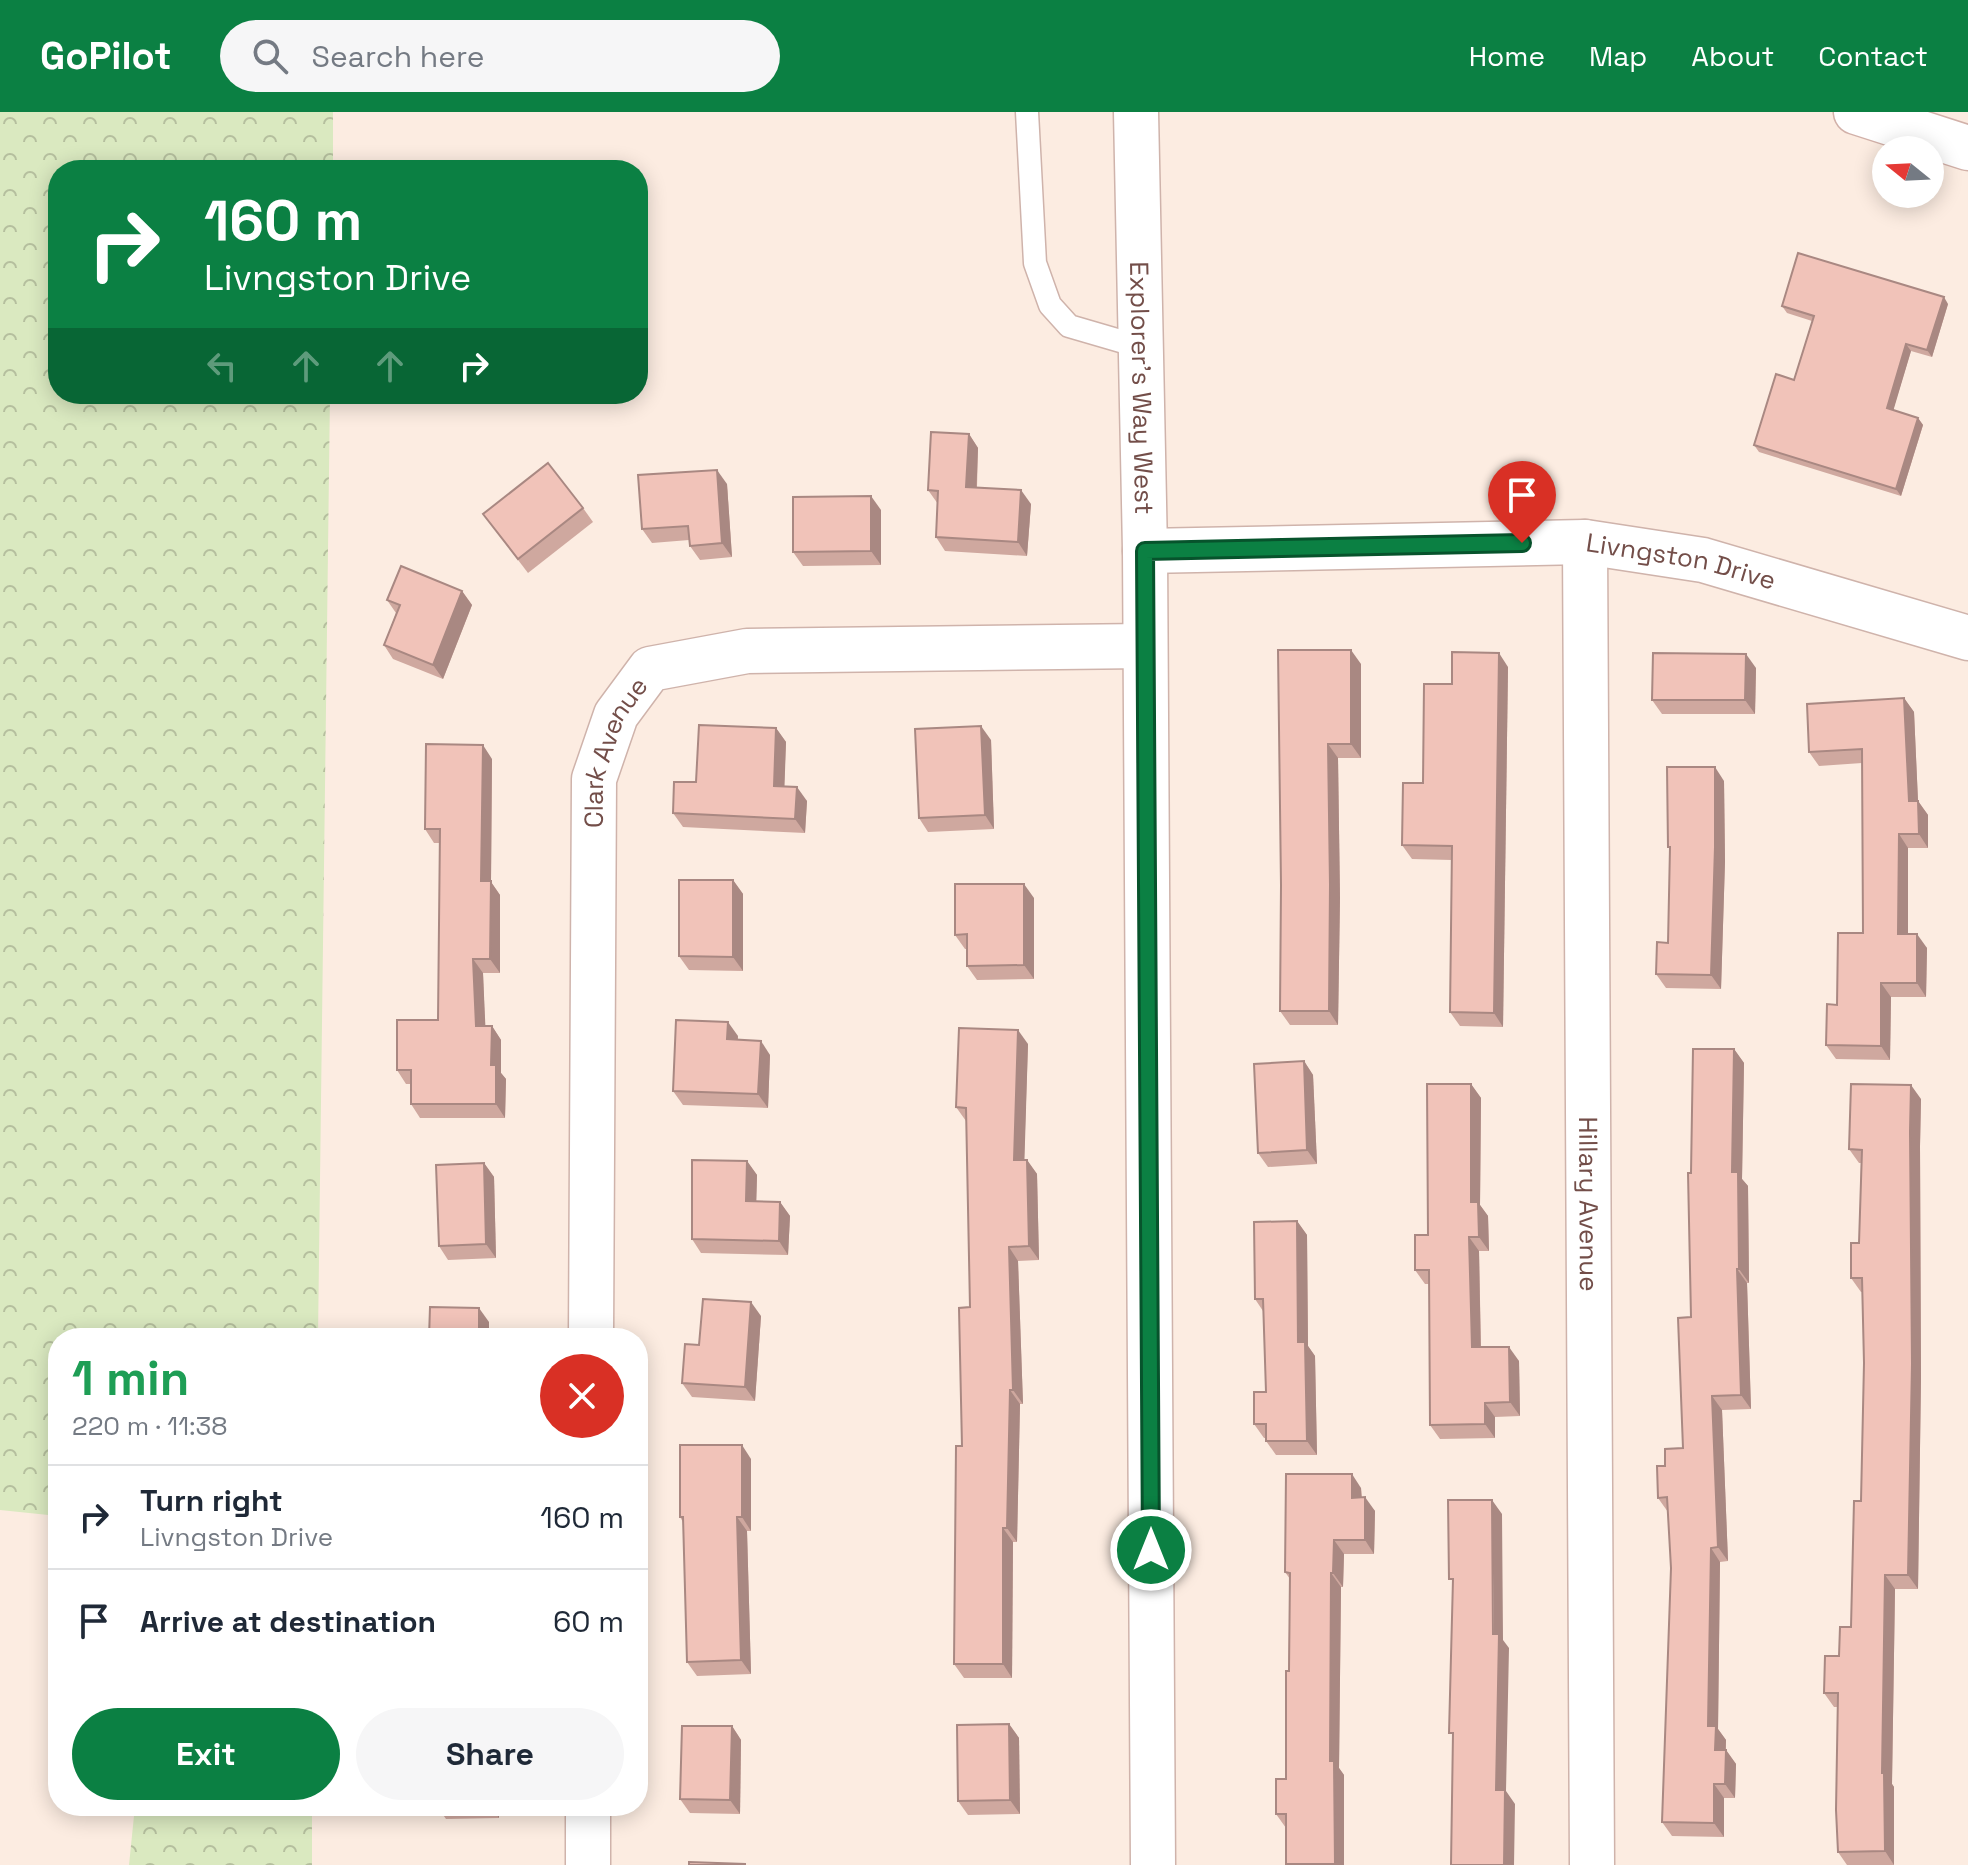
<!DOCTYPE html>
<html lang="en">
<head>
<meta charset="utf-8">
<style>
	:root { --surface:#fff; --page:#f6f6f7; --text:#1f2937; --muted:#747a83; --line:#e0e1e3; --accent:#0b8043 }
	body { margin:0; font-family:"Space Grotesk",sans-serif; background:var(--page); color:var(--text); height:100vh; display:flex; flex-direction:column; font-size:30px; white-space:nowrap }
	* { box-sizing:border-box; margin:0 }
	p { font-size:26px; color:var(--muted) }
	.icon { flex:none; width:44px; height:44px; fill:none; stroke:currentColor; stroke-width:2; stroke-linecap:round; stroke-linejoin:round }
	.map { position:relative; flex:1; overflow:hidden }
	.sheet { position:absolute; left:48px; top:1216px; width:600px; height:488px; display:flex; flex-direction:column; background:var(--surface); border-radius:32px; box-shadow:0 4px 20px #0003 }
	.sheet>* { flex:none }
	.top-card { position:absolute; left:48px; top:48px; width:600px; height:244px; border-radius:32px; box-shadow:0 4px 20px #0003; background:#0b8043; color:#fff; overflow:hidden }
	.needle { width:52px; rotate:288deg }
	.fabs { position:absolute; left:1872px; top:24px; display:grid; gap:16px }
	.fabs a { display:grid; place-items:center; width:72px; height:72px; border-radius:50%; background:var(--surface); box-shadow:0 4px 20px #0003; font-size:40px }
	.pin { position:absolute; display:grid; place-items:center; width:68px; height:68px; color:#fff; margin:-82px -34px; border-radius:50% 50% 50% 0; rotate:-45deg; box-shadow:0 0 8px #0007 }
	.pin .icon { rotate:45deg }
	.me { position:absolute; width:88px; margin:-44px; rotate:0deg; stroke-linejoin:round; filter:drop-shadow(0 0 6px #0008) }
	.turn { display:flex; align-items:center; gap:28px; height:168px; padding:0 24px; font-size:36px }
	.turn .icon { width:104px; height:104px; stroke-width:2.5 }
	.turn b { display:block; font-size:56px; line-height:68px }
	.lanes { display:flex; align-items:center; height:76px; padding:0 24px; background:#0003; justify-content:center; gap:40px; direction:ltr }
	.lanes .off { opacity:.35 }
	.round { display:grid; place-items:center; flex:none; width:84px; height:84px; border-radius:42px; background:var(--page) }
	.head { display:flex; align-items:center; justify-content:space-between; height:136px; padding:0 24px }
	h1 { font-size:48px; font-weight:700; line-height:60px; color:#1e9e55 }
	.button { display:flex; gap:16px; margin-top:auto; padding:16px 24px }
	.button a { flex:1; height:92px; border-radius:48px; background:var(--accent); color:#fff; font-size:32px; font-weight:700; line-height:92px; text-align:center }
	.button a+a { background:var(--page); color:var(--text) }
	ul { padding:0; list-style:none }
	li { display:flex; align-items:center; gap:24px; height:104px; padding:0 24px; border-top:2px solid var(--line) }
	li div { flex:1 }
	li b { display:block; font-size:30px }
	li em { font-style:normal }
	header { display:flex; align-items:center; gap:48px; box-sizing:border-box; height:112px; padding:0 40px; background:var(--accent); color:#fff }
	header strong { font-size:38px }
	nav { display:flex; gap:44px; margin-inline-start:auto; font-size:28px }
	.search { width:560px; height:72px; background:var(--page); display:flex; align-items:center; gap:20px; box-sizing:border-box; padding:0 28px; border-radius:44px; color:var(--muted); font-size:30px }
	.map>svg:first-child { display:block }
</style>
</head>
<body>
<header>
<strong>GoPilot</strong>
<div class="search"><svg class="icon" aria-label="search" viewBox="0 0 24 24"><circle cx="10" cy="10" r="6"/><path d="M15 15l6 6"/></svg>Search here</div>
<nav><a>Home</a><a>Map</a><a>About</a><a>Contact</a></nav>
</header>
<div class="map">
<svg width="1968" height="1753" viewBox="0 0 1968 1753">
	<defs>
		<pattern id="forest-crowns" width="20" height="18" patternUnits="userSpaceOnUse" patternTransform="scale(2)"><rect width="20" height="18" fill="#dae9c0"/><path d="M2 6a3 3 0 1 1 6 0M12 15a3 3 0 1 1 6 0" fill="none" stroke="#b5bf9e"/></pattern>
	</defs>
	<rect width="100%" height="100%" fill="#fcece1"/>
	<g fill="url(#forest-crowns)">
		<path d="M0,0H333V58H58V282H330L318,1226H58V1404L0,1398Z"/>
		<path d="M135,1694H312V1753H129Z"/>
	</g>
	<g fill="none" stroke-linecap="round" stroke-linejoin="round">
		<g stroke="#cfb3ab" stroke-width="25">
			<path id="lane" d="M1027,0L1035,151L1050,193L1069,214L1141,235"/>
		</g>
		<g stroke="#cfb3ab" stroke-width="47">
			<g id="street">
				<path id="s1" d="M1136,0L1145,439L1153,1753"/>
				<path id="s2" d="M1585,430L1592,1753"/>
				<path id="s3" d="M1145,439L1585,430L1703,448L1968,526"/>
				<path id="s4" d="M591,1226L594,667L616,603L650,557L747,539L1145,534"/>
				<path d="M588,1753V1694"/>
			</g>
		</g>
		<g stroke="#d2b1a9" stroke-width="47">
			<path id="secondary" d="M1856,0L1968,36"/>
		</g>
		<use href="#lane" stroke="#fff" stroke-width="22"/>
		<use href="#street" stroke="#fff" stroke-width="44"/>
		<use href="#secondary" stroke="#fff" stroke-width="44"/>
	</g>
	<g fill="#cfa89f">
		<path d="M1948,192L1932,245L1911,239L1893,298L1918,306L1923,313L1901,384L1759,340L1754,333L1794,268L1812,209L1787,201L1782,194Z"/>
		<path d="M969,322L978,336L977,375L1031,392L1027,444L945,439L936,425L938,392L928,378Z"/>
		<path d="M727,372L732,445L700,448L690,434L689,428L652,431L642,417Z"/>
		<path d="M583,396L593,410L528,461L483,402Z"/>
		<path d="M881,398V453L803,454L793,440Z"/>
		<path d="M462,479L472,493L443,567L393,547L384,533L396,501L387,488Z"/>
		<path d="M1278,538L1361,552V646H1338L1340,786L1338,913H1290L1280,899L1281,773Z"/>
		<path d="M1508,555L1503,915L1460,914L1450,900L1452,748L1412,747L1402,733L1423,671L1452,572Z"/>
		<path d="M1756,556L1755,602H1662L1652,588Z"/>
		<path d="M1904,586L1914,600L1918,689L1928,703V736H1908V822L1927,836L1926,885H1891L1890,948L1836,947L1826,933L1837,893L1863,821L1862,651L1819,654L1809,640Z"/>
		<path d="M776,616L786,630L784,675L807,689L805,721L683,715L673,701L696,670Z"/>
		<path d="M991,628L994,717L928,720L919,706Z"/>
		<path d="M492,647L491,770L500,783V861H483L485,914H492L501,928V961L506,967L505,1006H420L411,992V972H406L397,958L438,908L440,731H434L425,717Z"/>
		<path d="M1724,669L1725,749L1721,877L1666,876L1656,862L1668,831L1670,737L1668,735Z"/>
		<path d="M733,768L743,782V859L689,858L679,844Z"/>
		<path d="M1034,786V867L977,868L967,854V837H965L955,823Z"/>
		<path d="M738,924V928L770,943L768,996L683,993L673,979Z"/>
		<path d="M1028,932L1024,1048H1027L1037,1062L1039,1148L1018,1149L1023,1292H1020L1017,1430H1013L1012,1566H964L954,1552L962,1334L970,1195L966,1009L956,995Z"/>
		<path d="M1734,937L1744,951L1742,1067L1748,1074L1749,1171H1747L1751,1297L1722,1298L1728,1449L1720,1450L1718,1617L1726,1628V1638L1736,1652L1735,1686H1724V1725L1672,1724L1662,1710L1671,1456L1668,1400L1658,1386L1665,1354L1683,1336L1691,1205V1061Z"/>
		<path d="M1304,949L1313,963L1317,1052L1268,1055L1258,1041Z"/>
		<path d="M1471,972L1481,986L1480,1093L1488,1104L1489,1139H1479L1481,1235L1519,1249L1520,1304L1495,1305V1326L1440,1327L1430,1313L1429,1172H1425L1415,1158L1428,1123Z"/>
		<path d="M1921,987L1920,1034L1921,1266L1918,1477H1895L1892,1672L1894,1675V1753H1847L1838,1740V1595H1834L1824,1581L1851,1515L1861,1389L1864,1251L1863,1180H1861L1851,1166L1859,1131L1861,1051H1859L1849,1037Z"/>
		<path d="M747,1049L757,1063L756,1089L780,1090L790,1104L788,1143L701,1141L692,1127Z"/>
		<path d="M484,1051L494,1065L496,1146L448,1148L439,1134Z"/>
		<path d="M1297,1109L1307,1123L1308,1234L1315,1244L1317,1343H1276L1266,1329V1326H1264L1254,1312L1266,1280L1263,1199L1255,1187Z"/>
		<path d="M761,1204L755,1289L692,1285L682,1271L699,1233Z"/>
		<path d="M751,1347V1419H747L751,1562L697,1564L687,1550L683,1410L680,1405Z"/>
		<path d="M1361,1376L1362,1385L1375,1399L1374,1442H1344L1343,1475H1341L1339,1656L1344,1663V1753H1287L1286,1716L1276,1702L1286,1667L1290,1467L1285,1460Z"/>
		<path d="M1009,1612L1019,1626L1020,1702L968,1703L958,1689Z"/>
		<path d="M732,1614L741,1628L740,1702L690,1701L680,1687Z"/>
		<path d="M437,1694H499V1706L446,1707Z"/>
	</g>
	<g fill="#a98882">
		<path d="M1944,185L1948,192L1932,245L1927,238Z"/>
		<path d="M1906,232L1911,239L1892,303L1887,296Z"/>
		<path d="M1918,306L1923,313L1901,384L1896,377Z"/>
		<path d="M969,322L978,336L976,389L966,375Z"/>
		<path d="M717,358L727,372L732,445L722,431Z"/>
		<path d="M1021,378L1031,392L1027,444L1018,430Z"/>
		<path d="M871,384L881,398V453L871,439Z"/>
		<path d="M462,479L472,493L443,567L433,553Z"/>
		<path d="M1351,538L1361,552V646L1351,632Z"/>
		<path d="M1499,541L1508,555L1503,915L1494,901Z"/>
		<path d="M1746,542L1756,556L1755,602L1745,588Z"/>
		<path d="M1904,586L1914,600L1918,689L1928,703V736L1919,722L1909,689Z"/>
		<path d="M981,614L991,628L994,717L985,703Z"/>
		<path d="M776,616L786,630L784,688L774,674Z"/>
		<path d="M1328,632L1338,646L1340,786L1338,913L1329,899Z"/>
		<path d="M483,633L492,647L491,770L500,783V861L490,847L481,769Z"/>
		<path d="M1715,655L1724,669L1725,749L1721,877L1711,863Z"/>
		<path d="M797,675L807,689L805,721L795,707Z"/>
		<path d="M1899,722L1908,736V836L1898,822Z"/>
		<path d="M733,768L743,782V859L733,845Z"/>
		<path d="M1024,772L1034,786V867L1024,853Z"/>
		<path d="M1917,822L1927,836L1926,885L1917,871Z"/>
		<path d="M473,847L483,861L486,928L476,914Z"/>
		<path d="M1881,871L1891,885L1890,948L1881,934Z"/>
		<path d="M728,910L738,924L736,941L727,927Z"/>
		<path d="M492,914L501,928V961L506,967L505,1006L496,992L491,953Z"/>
		<path d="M1018,918L1028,932L1024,1062L1014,1048Z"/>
		<path d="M761,929L770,943L768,996L758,982Z"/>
		<path d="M1734,937L1744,951L1742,1067L1748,1074L1749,1171L1739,1157L1732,1060Z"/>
		<path d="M1304,949L1313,963L1317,1052L1307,1038Z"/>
		<path d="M1471,972L1481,986L1480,1093L1488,1104L1489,1139L1479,1125L1471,1090Z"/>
		<path d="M1911,973L1921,987L1920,1034L1921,1266L1918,1477L1908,1463L1910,1020Z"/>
		<path d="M1027,1048L1037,1062L1039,1148L1029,1134Z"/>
		<path d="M747,1049L757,1063L756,1103L746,1089Z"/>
		<path d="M484,1051L494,1065L496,1146L486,1132Z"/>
		<path d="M780,1090L790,1104L788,1143L779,1129Z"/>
		<path d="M1297,1109L1307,1123L1308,1234L1315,1244L1317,1343L1307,1329L1298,1230Z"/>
		<path d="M1469,1125L1479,1139L1481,1249L1472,1235Z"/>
		<path d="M1009,1135L1018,1149L1023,1292L1013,1278Z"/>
		<path d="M1737,1157L1747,1171L1751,1297L1741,1283Z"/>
		<path d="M751,1190L761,1204L755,1289L745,1275Z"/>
		<path d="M479,1196L489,1210V1226H479Z"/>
		<path d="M1509,1235L1519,1249L1520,1304L1510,1290Z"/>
		<path d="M1010,1278L1020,1292L1017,1430L1007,1416Z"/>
		<path d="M1712,1284L1722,1298L1728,1449L1718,1435Z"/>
		<path d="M1485,1291L1495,1305V1326L1485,1312Z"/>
		<path d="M742,1333L751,1347V1419L742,1405Z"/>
		<path d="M1352,1362L1361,1376L1362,1400L1352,1386Z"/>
		<path d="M1365,1385L1375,1399L1374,1442L1365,1428Z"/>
		<path d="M1492,1388L1502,1402L1503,1528L1509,1536L1506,1679L1515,1692L1514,1753H1504L1496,1678Z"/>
		<path d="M737,1405L747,1419L751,1562L741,1548Z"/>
		<path d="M1003,1416L1013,1430L1012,1566L1003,1552Z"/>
		<path d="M1334,1428L1344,1442L1343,1475L1333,1461Z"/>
		<path d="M1711,1436L1720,1450L1718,1617L1726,1628L1725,1652L1715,1638L1708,1614Z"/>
		<path d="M1331,1461L1341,1475L1339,1656L1344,1663V1753H1335V1752L1330,1649Z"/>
		<path d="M1885,1463L1895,1477L1892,1672L1894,1675V1753L1885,1739L1882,1661Z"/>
		<path d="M1009,1612L1019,1626L1020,1702L1010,1688Z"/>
		<path d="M732,1614L741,1628L740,1702L730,1688Z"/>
		<path d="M1726,1638L1736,1652L1735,1686L1725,1672Z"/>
		<path d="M1714,1672L1724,1686V1725L1714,1711Z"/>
		<path d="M491,1694H499V1706Z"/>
	</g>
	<g fill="#f1c3b9" stroke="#a98882" stroke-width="2">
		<path d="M1798,141L1944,185L1927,238L1906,232L1887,296L1918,306L1896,377L1754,333L1776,262L1794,268L1814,204L1782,194Z"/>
		<path d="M931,320L969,322L966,375L1021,378L1018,430L936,425L938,379L928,378Z"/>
		<path d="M548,351L583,396L518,447L483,402Z"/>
		<path d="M717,358L722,431L690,434L688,414L642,417L638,363Z"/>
		<path d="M871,384V439L793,440V385Z"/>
		<path d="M401,454L462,479L433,553L384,533L400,493L387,488Z"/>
		<path d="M1278,538H1351V632H1328L1330,772L1329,899H1280L1281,773Z"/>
		<path d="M1452,540L1499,541L1494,901L1450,900L1452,734L1402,733L1403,671H1423L1424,572H1452Z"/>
		<path d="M1653,541L1746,542L1745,588H1652Z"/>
		<path d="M1904,586L1909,689H1918L1919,722H1899L1898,822H1917V871H1881V934L1826,933L1827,892L1837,893L1838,821H1863L1862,637L1809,640L1807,592Z"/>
		<path d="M699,613L776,616L774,674L797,675L795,707L673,701L674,670H696Z"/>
		<path d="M981,614L985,703L919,706L915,617Z"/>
		<path d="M426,632L483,633L481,769H491L490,847H473L476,914H492L491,953H496V992H411V958H397V908H438L440,717H425Z"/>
		<path d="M1667,655H1715V735L1711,863L1656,862L1657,830L1668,831L1670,735H1668Z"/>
		<path d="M679,768H733V845L679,844Z"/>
		<path d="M955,772H1024V853L967,854V822L955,823Z"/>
		<path d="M676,908L728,910L727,927L761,929L758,982L673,979Z"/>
		<path d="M959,916L1018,918L1014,1048H1027L1029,1134L1009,1135L1013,1278H1010L1007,1416H1003V1552H954L956,1334H962L959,1196L970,1195L966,996L956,995Z"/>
		<path d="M1693,937H1734L1732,1060H1738L1739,1157H1737L1741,1283L1712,1284L1718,1435L1711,1436L1708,1614H1716L1715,1638H1726L1725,1672H1714V1711L1662,1710L1671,1456L1667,1385L1658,1386L1657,1354H1665V1337L1683,1336L1678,1206L1691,1205L1688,1061H1691Z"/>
		<path d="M1304,949L1307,1038L1258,1041L1254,952Z"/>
		<path d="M1427,972H1471V1090H1478L1479,1125H1469L1472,1235H1509L1510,1290L1485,1291V1312L1430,1313L1429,1158H1415V1123H1428Z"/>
		<path d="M1851,972L1911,973L1910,1020L1912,1252L1908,1463H1885L1882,1661H1884L1885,1739L1838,1740L1836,1698L1838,1581H1824L1825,1544H1839L1840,1515H1851L1854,1389H1861L1864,1251L1862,1166H1851V1131H1859L1862,1038L1849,1037Z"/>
		<path d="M692,1048L747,1049L746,1089L780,1090L779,1129L692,1127Z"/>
		<path d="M484,1051L486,1132L439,1134L436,1053Z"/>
		<path d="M1297,1109L1298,1230H1305L1307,1329H1266V1312H1254V1280H1266L1263,1187H1255L1254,1110Z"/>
		<path d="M703,1187L751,1190L745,1275L682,1271L685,1232L699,1233Z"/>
		<path d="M430,1195L479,1196V1226H429Z"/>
		<path d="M680,1333H742V1405H737L741,1548L687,1550L683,1405H680Z"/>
		<path d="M1286,1362H1352V1386L1365,1385V1428H1334L1333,1461H1331L1330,1649H1334L1335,1752H1286V1702H1276V1667H1286V1559H1289L1290,1461L1285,1460Z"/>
		<path d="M1448,1388H1492L1493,1522H1499L1496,1678H1505L1504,1753H1451L1453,1621H1449L1453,1467H1449Z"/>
		<path d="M1009,1612L1010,1688L958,1689L957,1613Z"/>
		<path d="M682,1614H732L730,1688L680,1687Z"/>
		<path d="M689,1750L745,1752V1753H689Z"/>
	</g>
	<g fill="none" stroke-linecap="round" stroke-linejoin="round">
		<g stroke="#07532c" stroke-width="20">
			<path id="route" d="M1151,1438L1145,439L1522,431"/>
		</g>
		<use href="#route" stroke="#0b8043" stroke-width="14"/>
	</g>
	<g text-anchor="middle" stroke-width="8" stroke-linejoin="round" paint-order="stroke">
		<g font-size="26" fill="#734e49" stroke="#fff0e7">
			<text dy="9" stroke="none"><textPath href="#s1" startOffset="276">Explorer's Way West</textPath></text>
			<text dy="9" stroke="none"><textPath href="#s3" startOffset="538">Livngston Drive</textPath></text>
			<text dy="9" stroke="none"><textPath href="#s4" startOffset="590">Clark Avenue</textPath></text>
			<text dy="9" stroke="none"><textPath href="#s2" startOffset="662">Hillary Avenue</textPath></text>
		</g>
	</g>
</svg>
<div class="fabs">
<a><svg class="needle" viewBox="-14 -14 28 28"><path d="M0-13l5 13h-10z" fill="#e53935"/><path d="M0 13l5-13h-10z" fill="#747a83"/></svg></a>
</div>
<div class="pin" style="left:1522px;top:431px;background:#d93025"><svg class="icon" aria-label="arrive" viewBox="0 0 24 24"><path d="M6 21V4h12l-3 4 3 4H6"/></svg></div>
<svg class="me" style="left:1151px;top:1438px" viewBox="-20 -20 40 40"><circle r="17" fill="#0b8043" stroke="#fff" stroke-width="3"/><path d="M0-11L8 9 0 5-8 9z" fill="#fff"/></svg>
<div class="top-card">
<div class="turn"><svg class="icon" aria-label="right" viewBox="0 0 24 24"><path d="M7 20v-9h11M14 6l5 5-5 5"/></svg><div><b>160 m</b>Livngston Drive</div></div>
<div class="lanes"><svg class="icon off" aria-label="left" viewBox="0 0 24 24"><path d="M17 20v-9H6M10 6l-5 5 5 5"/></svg><svg class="icon off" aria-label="ahead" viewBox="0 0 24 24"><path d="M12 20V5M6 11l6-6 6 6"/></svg><svg class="icon off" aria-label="ahead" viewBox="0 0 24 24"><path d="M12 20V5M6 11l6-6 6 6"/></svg><svg class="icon" aria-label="right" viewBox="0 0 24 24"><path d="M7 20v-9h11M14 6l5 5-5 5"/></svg></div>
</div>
<section class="sheet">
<div class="head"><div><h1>1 min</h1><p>220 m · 11:38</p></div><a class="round" style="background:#d93025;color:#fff"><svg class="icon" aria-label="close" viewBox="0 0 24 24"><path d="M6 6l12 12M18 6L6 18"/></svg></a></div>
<ul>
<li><svg class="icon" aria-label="right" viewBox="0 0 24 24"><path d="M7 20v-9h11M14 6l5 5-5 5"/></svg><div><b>Turn right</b><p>Livngston Drive</p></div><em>160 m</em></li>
<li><svg class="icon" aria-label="arrive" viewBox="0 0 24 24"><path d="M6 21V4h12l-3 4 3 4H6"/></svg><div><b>Arrive at destination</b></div><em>60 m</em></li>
</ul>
<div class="button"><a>Exit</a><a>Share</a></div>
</section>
</div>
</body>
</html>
